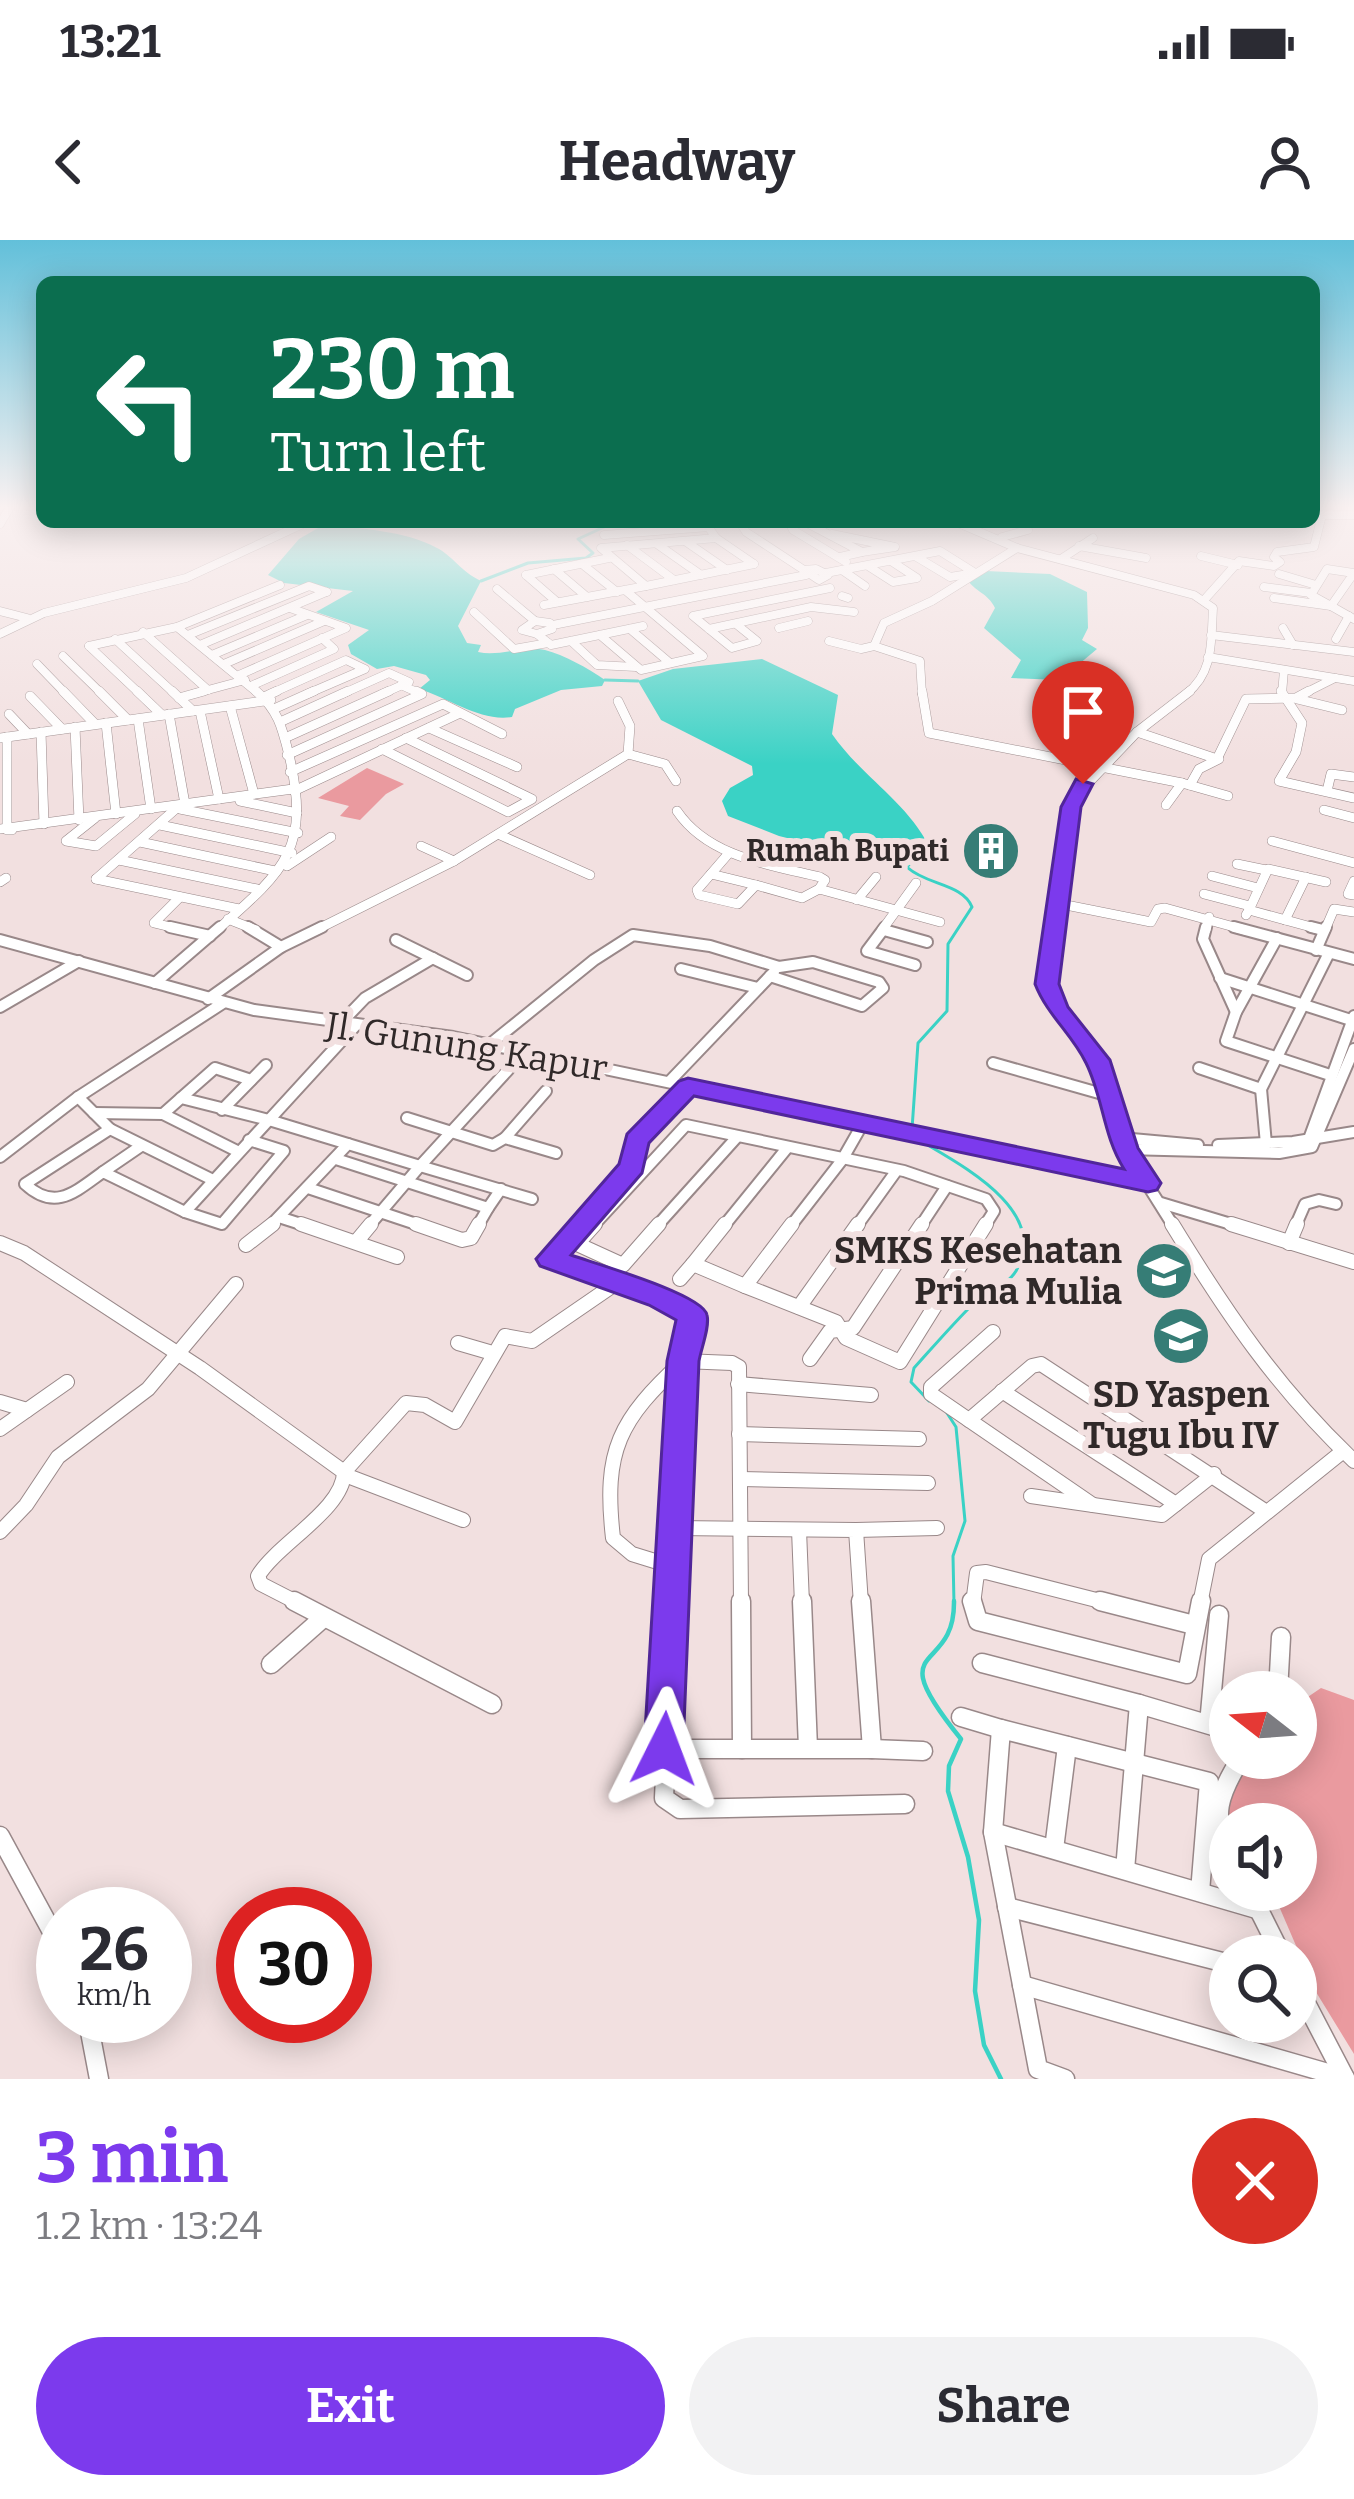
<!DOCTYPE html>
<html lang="en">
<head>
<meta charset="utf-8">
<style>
	:root { --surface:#fff; --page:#f2f2f3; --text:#2b2b33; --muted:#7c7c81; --accent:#7c3aed }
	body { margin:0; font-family:Bitter,serif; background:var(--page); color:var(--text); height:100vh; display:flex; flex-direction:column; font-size:45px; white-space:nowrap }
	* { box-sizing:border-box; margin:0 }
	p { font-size:39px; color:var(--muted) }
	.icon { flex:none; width:66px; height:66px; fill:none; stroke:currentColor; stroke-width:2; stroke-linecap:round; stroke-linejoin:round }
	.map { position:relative; height:1839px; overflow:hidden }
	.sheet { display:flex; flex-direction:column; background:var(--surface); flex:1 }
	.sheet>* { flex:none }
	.banner { position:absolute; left:36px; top:36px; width:1284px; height:252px; border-radius:18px; box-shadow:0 6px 30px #0003; background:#0b6e4f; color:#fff; overflow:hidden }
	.needle { width:78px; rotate:287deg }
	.fabs { position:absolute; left:1209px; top:1431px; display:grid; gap:24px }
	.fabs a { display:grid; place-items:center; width:108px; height:108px; border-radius:50%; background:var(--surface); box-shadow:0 6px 30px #0003; font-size:60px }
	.speed { position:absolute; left:36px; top:1647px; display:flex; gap:24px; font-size:60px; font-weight:700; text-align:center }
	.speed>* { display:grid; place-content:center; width:156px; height:156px; border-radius:50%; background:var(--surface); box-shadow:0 6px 30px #0003; line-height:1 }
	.speed small { font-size:30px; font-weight:400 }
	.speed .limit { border:18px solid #d22; background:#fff; color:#111 }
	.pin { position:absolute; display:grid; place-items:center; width:102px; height:102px; color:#fff; margin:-123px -51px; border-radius:50% 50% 50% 0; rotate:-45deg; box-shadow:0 0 12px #0007 }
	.pin .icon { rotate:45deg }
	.me { position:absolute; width:132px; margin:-66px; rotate:3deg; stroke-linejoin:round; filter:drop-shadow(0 0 9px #0008) }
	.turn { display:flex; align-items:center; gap:42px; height:252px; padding:0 36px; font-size:54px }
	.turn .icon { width:156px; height:156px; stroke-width:2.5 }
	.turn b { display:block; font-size:84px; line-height:102px }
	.round { display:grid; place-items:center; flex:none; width:126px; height:126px; border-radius:63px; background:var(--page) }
	.summary { display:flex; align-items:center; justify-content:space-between; height:204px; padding:0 36px }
	h1 { font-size:72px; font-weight:700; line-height:90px; color:var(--accent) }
	.action { display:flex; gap:24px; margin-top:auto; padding:24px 36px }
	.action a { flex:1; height:138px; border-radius:72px; background:var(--accent); color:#fff; font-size:48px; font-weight:700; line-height:138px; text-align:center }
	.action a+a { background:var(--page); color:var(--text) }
	.status { display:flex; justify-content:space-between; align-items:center; height:84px; padding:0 60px; background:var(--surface); direction:ltr }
	.status svg { height:33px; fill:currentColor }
	header { display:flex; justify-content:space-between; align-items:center; height:156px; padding:0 36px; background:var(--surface); font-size:54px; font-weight:700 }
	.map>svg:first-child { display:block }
</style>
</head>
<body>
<div class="status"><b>13:21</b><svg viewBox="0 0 49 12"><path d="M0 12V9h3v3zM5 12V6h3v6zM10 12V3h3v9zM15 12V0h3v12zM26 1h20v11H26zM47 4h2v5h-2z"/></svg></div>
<header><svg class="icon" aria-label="back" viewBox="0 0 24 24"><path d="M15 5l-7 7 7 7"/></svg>Headway<svg class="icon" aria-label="person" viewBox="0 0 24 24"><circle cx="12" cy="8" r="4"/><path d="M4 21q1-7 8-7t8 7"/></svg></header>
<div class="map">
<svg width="1354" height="1839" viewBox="0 0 1354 1839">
	<rect width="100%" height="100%" fill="#f2e0e0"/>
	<g fill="#ea9a9f">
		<path d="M367,528L404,544L386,554L360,580L340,576L349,566L318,558Z"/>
		<path d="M1321,1448L1354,1460V1814L1316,1752L1272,1650H1296V1584H1230V1589L1224,1571L1244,1518H1296V1465Z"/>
	</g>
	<g fill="#3ad2c5">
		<path d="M325,284C360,289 404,290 437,308C453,316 460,331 481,341L458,386L467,403L481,405L478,412C500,417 523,405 545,410C564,415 588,428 605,440L602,446L561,450L515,469L512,477C481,482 451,459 419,449L430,440L426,435L394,426L377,429L351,414L348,405L369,390L316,372L353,351L284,343L268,335L299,299Z"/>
		<path d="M986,331L1050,334L1087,352L1088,388L1082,400L1097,409L1060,440L1011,438L1021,420L984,388L995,368C988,353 975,352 966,338Z"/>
		<path d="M762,419L838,455L832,494C861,536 906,561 929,606L908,628L779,596L728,576L722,561L730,548L753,535L752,526L661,480L638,441L673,429Z"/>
	</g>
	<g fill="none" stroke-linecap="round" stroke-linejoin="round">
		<g stroke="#3ad2c5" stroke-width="3">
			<path d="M481,341L528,323L586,318L593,313L578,299L615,282"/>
			<path d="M605,440L638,441"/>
			<path d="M908,628C927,645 963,644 972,667L948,704L947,771L918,803L912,889"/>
			<path d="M921,901C961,925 1051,971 1016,1031C1007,1046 985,1053 972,1065C952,1085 933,1107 914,1128L911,1142L929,1161"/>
			<path d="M947,1173L956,1187L965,1281L953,1316L954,1364"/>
		</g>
		<path stroke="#3ad2c5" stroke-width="4.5" d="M954,1361C955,1438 878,1397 961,1499L949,1526L948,1551L968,1617L979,1680L975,1751L984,1805L1001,1839"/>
		<g stroke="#998889" stroke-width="9">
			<g id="minor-far4">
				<path d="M1319,275H1354"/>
				<path d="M740,282L746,292L804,330"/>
				<path d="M789,282L793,290L846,322"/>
				<path d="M805,282L862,312L840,317"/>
				<path d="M956,282L1017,308L1194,355L1213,368C1211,401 1214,433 1186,454"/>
				<path d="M0,284L10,267"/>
				<path d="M832,294L895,307L862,312"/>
				<path d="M604,295L709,287"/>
				<path d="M1002,297L1028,290"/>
				<path d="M716,298L754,324"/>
				<path d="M685,301L727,330"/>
				<path d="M657,304L701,335"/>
				<path d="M627,305L674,340"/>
				<path d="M1079,306L1146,318"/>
				<path d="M1201,316L1238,325"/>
				<path d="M1061,319L1093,298"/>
				<path d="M582,324L617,352"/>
				<path d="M868,326L893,342L917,338L891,321"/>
				<path d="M554,329L587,357"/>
				<path d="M816,329L828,335L819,340L804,330Z"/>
				<path d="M1327,329L1354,333L1331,366L1311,355Z"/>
				<path d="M842,330L865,346"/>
				<path d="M826,333L940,311L975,333L950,337L915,316"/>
				<path d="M1279,334L1316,345"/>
				<path d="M526,335L609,318"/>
				<path d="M526,335L557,362"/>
				<path d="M646,346L754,324"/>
				<path d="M1264,347L1311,353"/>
				<path d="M497,349L535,381"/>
				<path d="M842,356L848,358"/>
				<path d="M1274,358L1331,366"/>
				<path d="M1205,359L1239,321L1274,326L1280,322L1274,317L1277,312L1314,307L1322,275"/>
				<path d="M544,365L646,346L601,308L716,298L705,282"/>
				<path d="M1331,366L1354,379"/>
				<path d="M0,371L27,378"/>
				<path d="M474,372L514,409L548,403"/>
				<path d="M535,381L550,383L552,389L537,394L522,390Z"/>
				<path d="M736,384L757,401L732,408L693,376L830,348"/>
				<path d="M553,385L806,335"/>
				<path d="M177,387L259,454"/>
				<path d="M779,388L808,381"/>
				<path d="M1283,388L1293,405"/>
				<path d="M630,389L670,423"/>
				<path d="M709,389L811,367L854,372"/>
				<path d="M143,392L208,450"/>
				<path d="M0,394L44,373L186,338L307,282"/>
				<path d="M537,394L551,405L643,386"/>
				<path d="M188,395L309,346L327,352"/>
				<path d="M600,395L641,430L703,416L625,350"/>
				<path d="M1211,395L1354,412"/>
				<path d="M115,399L175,454"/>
				<path d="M1336,399L1349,376"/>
				<path d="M571,401L597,425L636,427"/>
				<path d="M829,401L861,409L874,406"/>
				<path d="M200,405L326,352"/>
				<path d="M89,406L177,387L280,345"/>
				<path d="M89,406L140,454"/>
				<path d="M212,415L307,375"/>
				<path d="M63,416L102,454"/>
				<path d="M1208,417L1354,441"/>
				<path d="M37,424L66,454"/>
				<path d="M224,424L324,381"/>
				<path d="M239,435L346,388L290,368"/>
				<path d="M253,445L334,409L322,398"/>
				<path d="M401,445L421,454"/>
				<path d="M193,454L245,440"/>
				<path d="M270,454L346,420L365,429L307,454"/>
				<path d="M342,454L389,433L409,442L382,454"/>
				<path d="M922,454L920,421L874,406L884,383L932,361L1017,308"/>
				<path d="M1282,454L1284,430"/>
				<path d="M1303,454L1335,438"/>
			</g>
		</g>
		<g stroke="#998889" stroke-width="10">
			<g id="minor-far3">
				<path d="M63,451L95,484"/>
				<path d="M99,451L128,480"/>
				<path d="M137,451L162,475"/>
				<path d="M172,451L193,471"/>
				<path d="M922,451L929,493L1182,543L1166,565"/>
				<path d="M1281,451L1302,483L1296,512L1279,541L1354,558"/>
				<path d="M30,456L62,489"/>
				<path d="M266,456L277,451"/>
				<path d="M179,458L204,451"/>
				<path d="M1297,459L1342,470"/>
				<path d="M230,466L254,554"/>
				<path d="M276,468L314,451"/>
				<path d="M200,471L219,559"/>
				<path d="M9,474L28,494"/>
				<path d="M169,474L185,564"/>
				<path d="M138,479L151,569"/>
				<path d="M280,482L348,451"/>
				<path d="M106,483L116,574"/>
				<path d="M75,487L79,580"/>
				<path d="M429,488L517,527"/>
				<path d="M41,492L44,584"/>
				<path d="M1137,492L1217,519L1246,459L1296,458L1309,451"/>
				<path d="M7,497V590H12"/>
				<path d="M0,498L271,460"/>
				<path d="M285,498L389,451"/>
				<path d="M382,509L508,572L532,559L406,498"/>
				<path d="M628,514L665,524L676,541"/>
				<path d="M287,515L422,454L416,451"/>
				<path d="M290,532L443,464L502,494"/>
				<path d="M1182,543L1228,556"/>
				<path d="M1190,545L1199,529L1219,519"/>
				<path d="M294,551L458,474"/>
				<path d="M1327,551L1331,534L1354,537"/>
				<path d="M240,561L297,573"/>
				<path d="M180,569L298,593"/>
				<path d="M1324,570L1354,578"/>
				<path d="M677,571C708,617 770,625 820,637L825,640L819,649"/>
				<path d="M95,578L66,601L96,606L135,574"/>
				<path d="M160,585L292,613"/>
				<path d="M0,589L293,549"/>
				<path d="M500,595L590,635"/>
				<path d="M1272,601L1354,623"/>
				<path d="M140,602L275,631"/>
				<path d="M421,606L454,621"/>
				<path d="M729,613L697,650L699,655L738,664L756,645L802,658L819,649L940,682"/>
				<path d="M119,620L257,649"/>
				<path d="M1237,624L1266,630"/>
				<path d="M287,626L331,597"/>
				<path d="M711,634L756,645"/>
				<path d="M1212,636L1258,648"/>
				<path d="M96,639L239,669"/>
				<path d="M96,639L179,566"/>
				<path d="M1354,641L1348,654L1354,655"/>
				<path d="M0,642L6,638"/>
				<path d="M1204,654L1250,666"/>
				<path d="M180,657L154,683L183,690"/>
				<path d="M857,660L876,637"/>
				<path d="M1056,663L1151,682L1158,669L1165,668L1245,690"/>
				<path d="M1249,670L1268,629L1326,642"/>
				<path d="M1246,675L1249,670L1322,690"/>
				<path d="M228,679L256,690"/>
				<path d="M1285,680L1306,637"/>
				<path d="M217,690C285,630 311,609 289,515C282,487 278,470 256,451"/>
				<path d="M316,690L454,621L628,514L630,486L618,461"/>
				<path d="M882,690L916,643"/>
				<path d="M1053,690L1076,556L1137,492L1190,451"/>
				<path d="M1206,690L1209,677"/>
				<path d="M1325,690L1334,669L1354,672"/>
			</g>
		</g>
		<g stroke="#998889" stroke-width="14">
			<g id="minor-far2">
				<path d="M170,687L210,696"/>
				<path d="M248,687L281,707"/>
				<path d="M885,687L867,711L915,725"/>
				<path d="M1053,687L1047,744L1057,769L1100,825L1125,909L1174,987"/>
				<path d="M1206,687L1203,699L1236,772"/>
				<path d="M1234,687L1354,719"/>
				<path d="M1311,687L1323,690"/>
				<path d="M884,690L927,702"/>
				<path d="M1277,698L1236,772L1226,801L1330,835"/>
				<path d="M0,700L254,770L453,797L1147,943"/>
				<path d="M396,700L467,735"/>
				<path d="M1316,710L1326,687"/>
				<path d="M681,729L758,748"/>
				<path d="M1220,738L1354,781"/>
				<path d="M155,743L220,687"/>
				<path d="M208,759L281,707L322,687"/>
				<path d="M0,767L79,721"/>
				<path d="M340,784L365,758L433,718"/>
				<path d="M489,805L594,720L633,695L710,706L779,727L813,722L879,742L883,748L862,766L770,736"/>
				<path d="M993,823L1106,855"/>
				<path d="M1199,828L1261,849"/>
				<path d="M508,830L420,926L532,959"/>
				<path d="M669,842L774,732"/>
				<path d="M78,857L110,889L25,944C55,972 75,952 103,932L185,972L222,984L284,911L249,900"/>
				<path d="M181,858L215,828L251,840"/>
				<path d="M222,870L266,825"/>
				<path d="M94,873L163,874L237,911"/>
				<path d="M163,874L181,858L269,880L185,972"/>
				<path d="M407,878L493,905L505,898L556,913"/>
				<path d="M110,889L211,939"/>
				<path d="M505,898L546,851"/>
				<path d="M1121,898L1198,905"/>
				<path d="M1309,899L1354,776"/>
				<path d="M348,904L269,880L356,785"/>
				<path d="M1266,904L1261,849L1329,713"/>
				<path d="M1218,905L1293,902L1354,892"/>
				<path d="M1125,909L1279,913L1312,907L1354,809"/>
				<path d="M0,917L78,857L223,763"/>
				<path d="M336,919L488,968L501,949"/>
				<path d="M103,932L141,906"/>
				<path d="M308,948L425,987"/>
				<path d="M1161,963L1241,987"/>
				<path d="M282,978L310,987"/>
				<path d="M269,987L348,904L420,926L368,987"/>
				<path d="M477,987L488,968"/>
				<path d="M579,987L633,926L636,900L689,846"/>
				<path d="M592,987L686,885L904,931L986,959L994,971L984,987"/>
				<path d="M656,987L737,897"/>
				<path d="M723,987L787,908"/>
				<path d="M790,987L842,920L862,885"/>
				<path d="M856,987L897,930"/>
				<path d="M920,987L947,946"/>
				<path d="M1295,987L1305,964L1319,960L1336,964"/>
			</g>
		</g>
		<g stroke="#998889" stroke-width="16">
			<g id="minor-far1">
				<path d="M301,984L397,1017"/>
				<path d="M416,984L462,1000L471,998L479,984"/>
				<path d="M581,984L551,1019L660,1058L692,1075L683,1121L672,1364"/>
				<path d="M595,984L577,1004L623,1025L659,984"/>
				<path d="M725,984L693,1024L745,1046L792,984"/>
				<path d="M1172,984C1227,1074 1277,1148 1354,1221"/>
				<path d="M1231,984L1354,1022"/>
				<path d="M356,1002L371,984"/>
				<path d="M0,1003L24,1013L200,1128L344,1232C344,1269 277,1304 258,1336L261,1344L300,1364"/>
				<path d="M1289,1003L1297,984"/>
				<path d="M246,1005L273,984"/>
				<path d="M680,1039L693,1024"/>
				<path d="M745,1046L836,1082L846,1098L900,1122L986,984"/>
				<path d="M799,1067L858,984"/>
				<path d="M993,1092L931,1147V1154L1093,1265"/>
				<path d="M458,1103L489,1112"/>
				<path d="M810,1119L830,1091L853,1088L922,984"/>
				<path d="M738,1144L871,1155"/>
				<path d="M1002,1151L1176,1264"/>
				<path d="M0,1162L27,1170"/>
				<path d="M969,1180L1032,1126L1041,1124L1265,1271"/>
				<path d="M0,1189L67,1142"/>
				<path d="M739,1194L919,1199"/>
				<path d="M344,1232L406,1163L425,1165L455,1182L505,1096L532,1101L615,1044"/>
				<path d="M345,1235L463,1280"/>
				<path d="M741,1239L928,1243"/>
				<path d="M1031,1256L1162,1275L1214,1234"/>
				<path d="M676,1288L856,1290L861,1364"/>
				<path d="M799,1290L802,1364"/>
				<path d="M856,1290L937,1288"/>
				<path d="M0,1292L26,1265L58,1217L148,1149L236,1044"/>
				<path d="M674,1327L632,1314L613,1298C603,1210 619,1180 683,1121L732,1123L739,1127L741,1364"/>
				<path d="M973,1364L977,1333L986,1332L1112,1364"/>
				<path d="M1200,1364L1209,1319L1342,1212"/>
			</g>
		</g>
		<g stroke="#998889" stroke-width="21">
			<g id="minor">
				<path d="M294,1361L492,1464"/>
				<path d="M673,1361L664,1558L680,1569L905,1564"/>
				<path d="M741,1361L742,1509"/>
				<path d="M802,1361L808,1508"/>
				<path d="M972,1361L978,1381L1187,1434L1201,1361"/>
				<path d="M1100,1361L1194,1385"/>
				<path d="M982,1423L1139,1464"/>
				<path d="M271,1424L322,1379"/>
				<path d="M1278,1452L1281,1397"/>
				<path d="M961,1477L1001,1489"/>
				<path d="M1209,1484L1219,1375"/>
				<path d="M664,1509H872L861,1361"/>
				<path d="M872,1509L923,1511"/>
				<path d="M993,1592L1260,1670"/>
				<path d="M0,1596L63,1712"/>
				<path d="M1054,1609L1067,1506"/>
				<path d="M1230,1616C1210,1576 1219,1554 1241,1518"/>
				<path d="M1125,1630L1139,1464L1230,1491"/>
				<path d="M1249,1650L1282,1716"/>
				<path d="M1007,1667L1230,1724"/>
				<path d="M1296,1744L1345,1838"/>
				<path d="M1022,1745L1345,1838"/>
				<path d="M87,1776L99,1839"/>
				<path d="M1065,1839L1038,1829L993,1592L1001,1489L1209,1542L1200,1652"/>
			</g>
		</g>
		<use href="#minor-far4" stroke="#fff" stroke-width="8"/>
		<use href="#minor-far3" stroke="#fff" stroke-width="9"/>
		<use href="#minor-far2" stroke="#fff" stroke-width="10"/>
		<use href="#minor-far1" stroke="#fff" stroke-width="14"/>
		<use href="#minor" stroke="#fff" stroke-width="18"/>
	</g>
	<linearGradient id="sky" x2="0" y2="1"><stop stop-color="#62c0da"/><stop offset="0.51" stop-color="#f9f1f1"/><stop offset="1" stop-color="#f9f1f1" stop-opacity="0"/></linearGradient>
	<rect width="1354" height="524" fill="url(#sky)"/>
	<path fill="#7c3aed" stroke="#51269a" stroke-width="3" d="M1076,539L1093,544L1081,567L1059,744L1068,767L1110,820L1138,908L1161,943L1157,950L1148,952L694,856L649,903L642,933L571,1015C593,1023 703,1054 707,1075C710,1087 701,1109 699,1121L683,1509L677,1522L664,1528L650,1522L644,1509L667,1121L676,1080L649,1065L540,1026L536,1019L619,924L627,894L679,841L688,838L1124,929C1103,896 1103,857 1086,823C1072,794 1047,775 1035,744L1061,567Z"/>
	<defs>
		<g id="building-disc" transform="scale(3)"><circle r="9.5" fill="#367d76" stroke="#f2e0e0"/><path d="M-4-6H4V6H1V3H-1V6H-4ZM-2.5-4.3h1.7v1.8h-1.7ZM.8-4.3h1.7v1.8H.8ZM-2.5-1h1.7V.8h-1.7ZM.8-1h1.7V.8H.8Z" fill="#fff"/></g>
		<g id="school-disc" transform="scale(3)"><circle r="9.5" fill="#367d76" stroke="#f2e0e0"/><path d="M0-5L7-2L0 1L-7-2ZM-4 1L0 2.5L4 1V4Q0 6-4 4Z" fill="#fff"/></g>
	</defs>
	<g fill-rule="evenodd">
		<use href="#building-disc" x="991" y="611"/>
		<use href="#school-disc" x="1164" y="1031"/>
		<use href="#school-disc" x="1181" y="1096"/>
	</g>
	<g text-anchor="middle" stroke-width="12" stroke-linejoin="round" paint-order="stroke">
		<g font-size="30" font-weight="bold" fill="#302929" stroke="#f2e0e0" text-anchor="end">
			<text x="949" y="621">Rumah Bupati</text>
		</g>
		<g font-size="36" fill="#302929" stroke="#f2e0e0">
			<text transform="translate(467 806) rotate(9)" y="13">Jl. Gunung Kapur</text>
		</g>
		<g font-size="36" font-weight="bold" fill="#302929" stroke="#f2e0e0" text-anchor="end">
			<text x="1122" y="1023">SMKS Kesehatan<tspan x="1122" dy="41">Prima Mulia</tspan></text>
			<text x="1181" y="1167" text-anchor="middle">SD Yaspen<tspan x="1181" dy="41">Tugu Ibu IV</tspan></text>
		</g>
	</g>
</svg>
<div class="fabs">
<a><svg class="needle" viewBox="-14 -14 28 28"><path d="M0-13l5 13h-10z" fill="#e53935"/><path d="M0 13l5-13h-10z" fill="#7c7c81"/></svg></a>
<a><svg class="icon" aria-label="sound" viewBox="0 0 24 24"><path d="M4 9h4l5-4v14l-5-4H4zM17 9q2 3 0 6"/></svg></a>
<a><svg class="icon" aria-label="search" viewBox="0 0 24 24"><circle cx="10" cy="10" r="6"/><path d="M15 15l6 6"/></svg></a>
</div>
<div class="speed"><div>26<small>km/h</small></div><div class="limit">30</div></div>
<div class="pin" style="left:1083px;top:544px;background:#d93025"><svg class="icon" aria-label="arrive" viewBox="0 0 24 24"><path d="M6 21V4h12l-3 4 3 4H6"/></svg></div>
<svg class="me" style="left:664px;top:1509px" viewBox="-20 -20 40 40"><path d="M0-17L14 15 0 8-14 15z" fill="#7c3aed" stroke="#fff" stroke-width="4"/></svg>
<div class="banner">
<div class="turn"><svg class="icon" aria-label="left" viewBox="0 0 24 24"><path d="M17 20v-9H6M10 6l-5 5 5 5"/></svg><div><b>230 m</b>Turn left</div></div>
</div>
</div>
<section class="sheet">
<div class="summary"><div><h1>3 min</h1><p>1.2 km · 13:24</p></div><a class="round" style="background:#d93025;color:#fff"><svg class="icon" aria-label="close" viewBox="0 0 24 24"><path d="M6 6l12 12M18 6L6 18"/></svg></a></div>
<div class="action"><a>Exit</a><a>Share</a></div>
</section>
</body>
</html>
